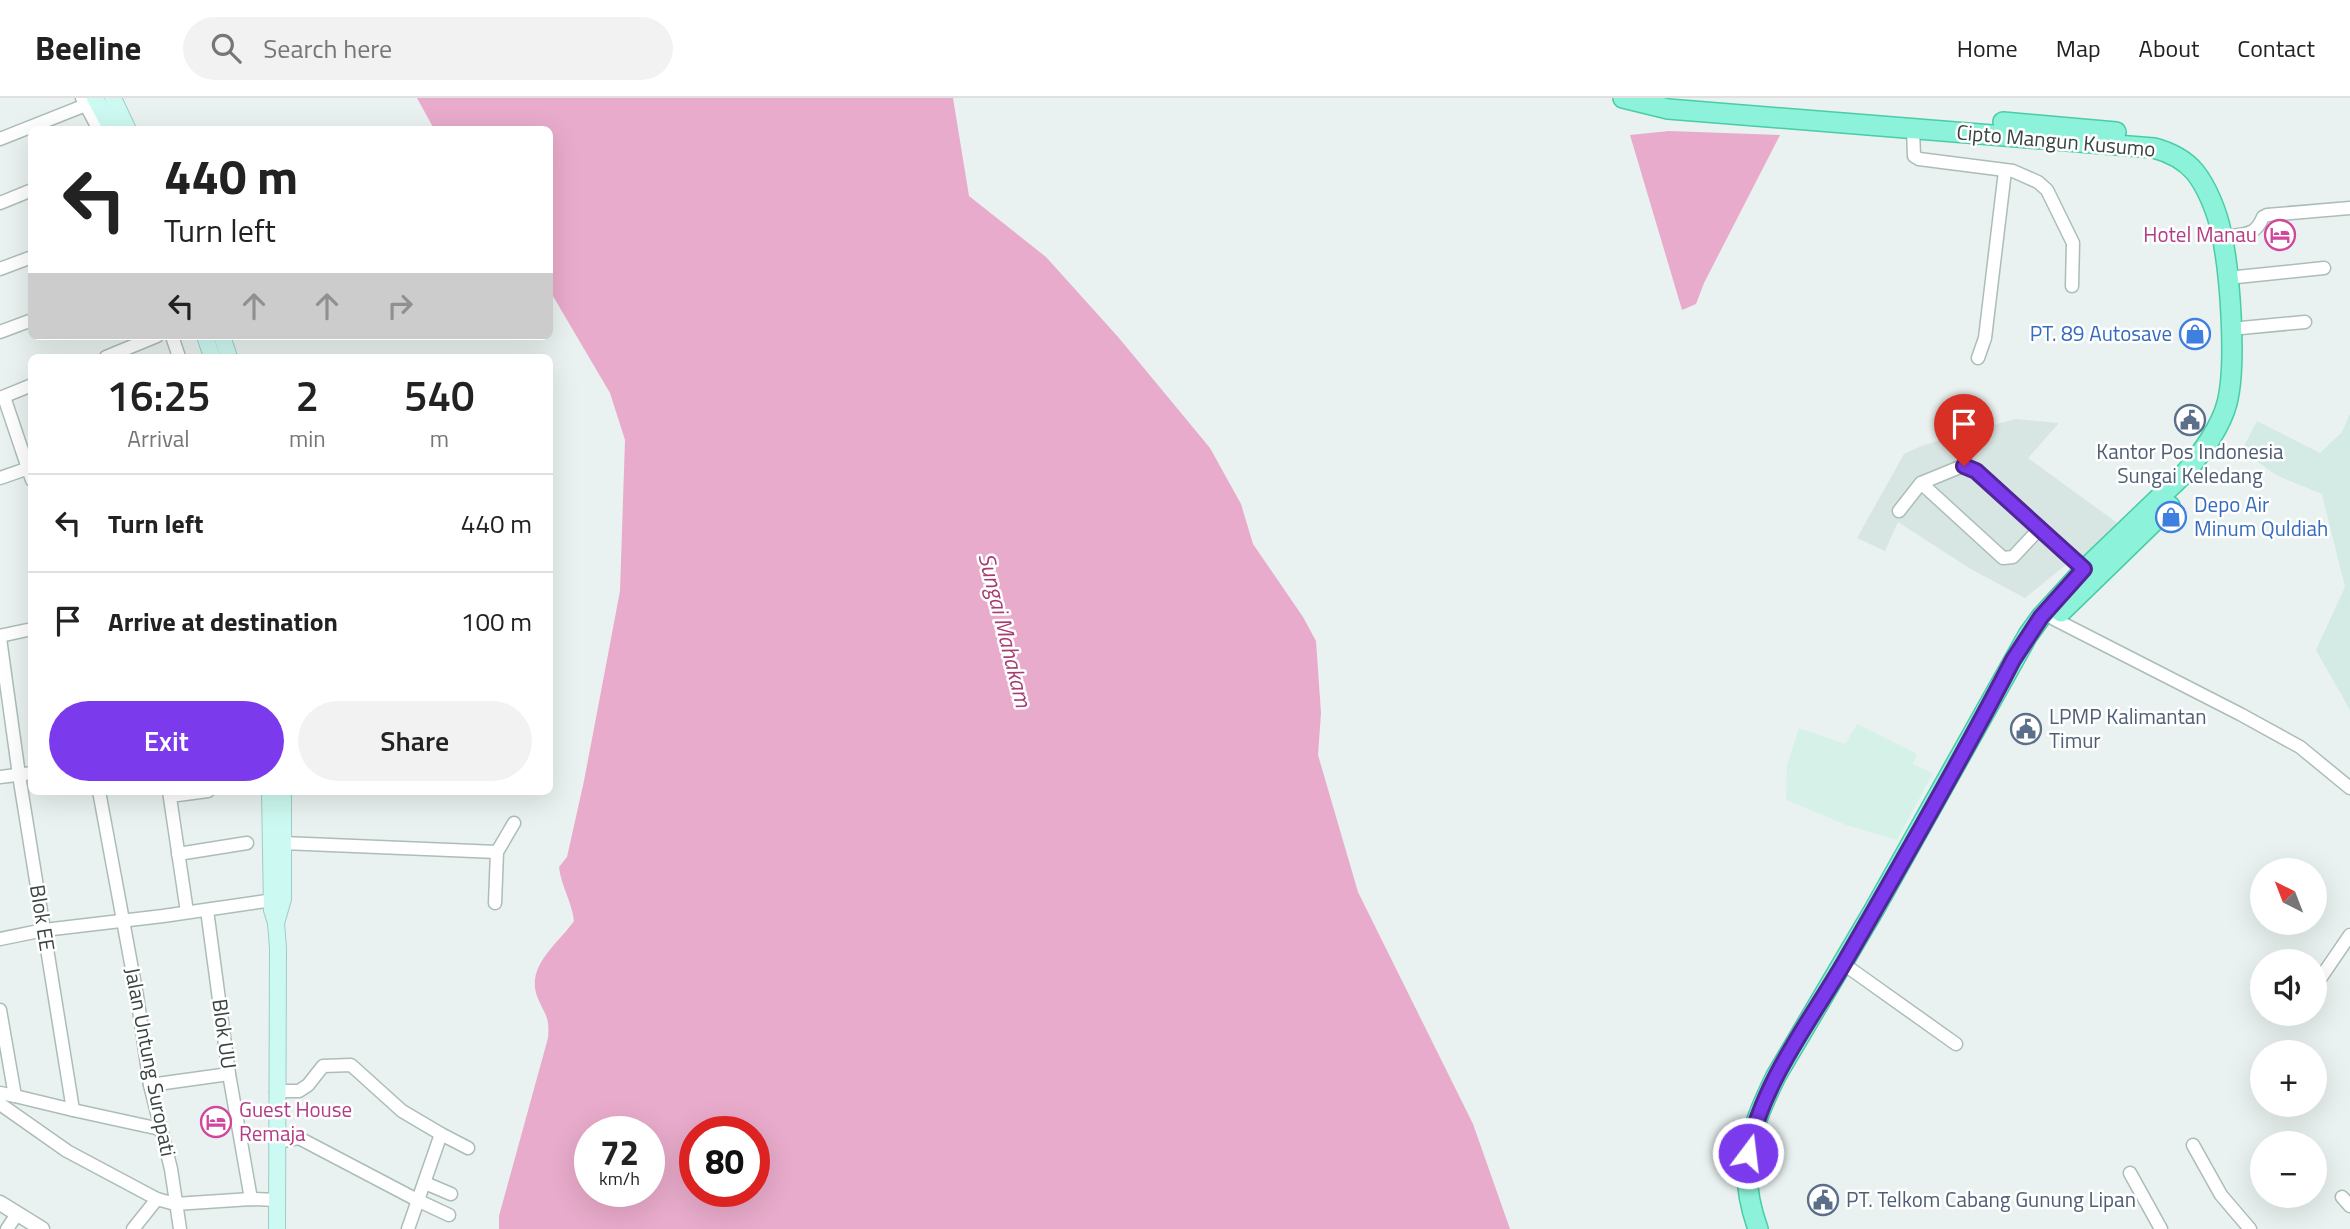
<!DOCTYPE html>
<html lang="en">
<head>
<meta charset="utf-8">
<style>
	:root { --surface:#fff; --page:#f2f2f2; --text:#222; --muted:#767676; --line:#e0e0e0; --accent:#7c3aed }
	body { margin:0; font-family:"Titillium Web",sans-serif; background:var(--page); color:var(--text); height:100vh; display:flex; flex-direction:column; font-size:26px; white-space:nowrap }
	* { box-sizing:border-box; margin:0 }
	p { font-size:23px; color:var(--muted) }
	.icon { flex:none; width:38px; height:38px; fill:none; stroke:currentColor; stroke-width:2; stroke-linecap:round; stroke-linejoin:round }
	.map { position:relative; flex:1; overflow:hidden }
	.side { position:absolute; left:28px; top:256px; width:525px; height:441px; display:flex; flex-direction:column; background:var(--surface); border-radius:10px; box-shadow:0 7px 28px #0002 }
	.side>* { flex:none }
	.hud { position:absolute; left:28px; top:28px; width:525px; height:214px; border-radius:10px; box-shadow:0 7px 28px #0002; background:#fff; color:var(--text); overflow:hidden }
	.needle { width:46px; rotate:318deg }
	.buttons { position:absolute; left:2250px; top:760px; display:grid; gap:14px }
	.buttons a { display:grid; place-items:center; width:77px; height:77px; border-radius:50%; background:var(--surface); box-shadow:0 7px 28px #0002; font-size:35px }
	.speed { position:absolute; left:574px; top:1018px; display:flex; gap:14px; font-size:35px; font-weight:700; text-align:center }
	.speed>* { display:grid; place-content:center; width:91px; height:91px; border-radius:50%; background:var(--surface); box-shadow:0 7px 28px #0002; line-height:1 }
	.speed small { font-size:18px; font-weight:400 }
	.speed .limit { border:10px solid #d22; background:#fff; color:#111 }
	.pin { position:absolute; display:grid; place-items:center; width:60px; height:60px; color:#fff; margin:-72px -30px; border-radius:50% 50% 50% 0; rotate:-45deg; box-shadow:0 0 7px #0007 }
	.pin .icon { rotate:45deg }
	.me { position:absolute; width:77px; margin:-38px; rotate:15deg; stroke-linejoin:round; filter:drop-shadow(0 0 5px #0008) }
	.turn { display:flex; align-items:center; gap:24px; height:147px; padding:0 21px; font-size:32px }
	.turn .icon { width:91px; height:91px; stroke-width:2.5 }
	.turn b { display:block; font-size:49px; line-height:60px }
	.lanes { display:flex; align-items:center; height:66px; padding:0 21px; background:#0003; justify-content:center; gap:35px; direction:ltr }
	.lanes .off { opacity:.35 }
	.eta { display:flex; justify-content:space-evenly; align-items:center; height:119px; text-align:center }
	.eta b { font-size:42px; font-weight:600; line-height:49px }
	.primary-button { display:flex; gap:14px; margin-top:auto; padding:14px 21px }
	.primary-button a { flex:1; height:80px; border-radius:42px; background:var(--accent); color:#fff; font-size:28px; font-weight:600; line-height:80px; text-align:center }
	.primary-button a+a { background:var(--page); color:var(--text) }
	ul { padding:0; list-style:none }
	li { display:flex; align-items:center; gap:21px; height:98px; padding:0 21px; border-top:2px solid var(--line) }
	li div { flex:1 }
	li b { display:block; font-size:26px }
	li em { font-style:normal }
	header { display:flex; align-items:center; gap:42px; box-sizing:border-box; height:98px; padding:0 35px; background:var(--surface); border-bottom:2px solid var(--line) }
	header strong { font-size:33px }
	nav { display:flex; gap:38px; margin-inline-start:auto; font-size:24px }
	.search { width:490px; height:63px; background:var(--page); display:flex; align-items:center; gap:18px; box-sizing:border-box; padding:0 24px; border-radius:38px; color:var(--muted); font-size:26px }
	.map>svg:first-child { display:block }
</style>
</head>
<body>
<header>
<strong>Beeline</strong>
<div class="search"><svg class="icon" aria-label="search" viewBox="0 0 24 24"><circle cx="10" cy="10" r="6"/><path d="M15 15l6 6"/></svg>Search here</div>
<nav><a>Home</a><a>Map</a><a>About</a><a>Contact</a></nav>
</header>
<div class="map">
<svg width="2350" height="1131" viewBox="0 0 2350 1131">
	<rect width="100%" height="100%" fill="#e9f2f0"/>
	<path fill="#d7e6e2" d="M2015,321L2059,325L2028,360L2120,427L2087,462L2073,461L2025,500L1969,470L1898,424L1885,453L1857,440L1904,356L1924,347Z"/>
	<path fill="#d6f2e8" d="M1857,626L1917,656L1913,666L1933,675L1897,742L1846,727L1786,702L1787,667L1799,630L1845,646Z"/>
	<path fill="#d4eae5" d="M2350,316V612L2316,552L2345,489L2322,396L2276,377L2242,352L2257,323L2320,355L2342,334Z"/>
	<g fill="#e9abcb" fill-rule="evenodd">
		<path d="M417,0H953L969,98L1046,159L1119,240L1210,350L1241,406L1253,446L1303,519L1316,543L1321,615L1318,657L1358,794L1473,1026L1510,1131H499V1118L548,940C550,918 545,918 537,898C526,867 559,845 574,823C572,804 561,788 559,769L567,759L584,683L620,493L625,342L610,295L550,193V32L434,31ZM590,1034H649V1094H590ZM695,1034H754V1094H695Z"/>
		<path d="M1669,33L1780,37L1704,185L1696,206L1682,212L1630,37Z"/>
	</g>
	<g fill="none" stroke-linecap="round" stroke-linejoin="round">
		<g stroke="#acbdb8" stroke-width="15">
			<g id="minor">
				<path d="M82,0L99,32"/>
				<path d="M1913,31L1914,58L1919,61L2013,73L2038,84L2047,92L2073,145L2072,188"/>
				<path d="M0,41L96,3"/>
				<path d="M0,105L32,92"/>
				<path d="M2231,138C2248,136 2256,136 2263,119L2267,117L2350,110"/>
				<path d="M0,171L32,159"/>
				<path d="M2237,179L2324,170"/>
				<path d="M2241,230L2305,224"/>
				<path d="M0,234L32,222"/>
				<path d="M172,238L179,259"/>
				<path d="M106,259L157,238"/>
				<path d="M1978,260L1985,240L2005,73"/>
				<path d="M4,299L32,382"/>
				<path d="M0,300L32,287"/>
				<path d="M0,380L26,371"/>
				<path d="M1921,385L2003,460L2013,459L2040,430"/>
				<path d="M1899,413L1921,385L1960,369H1968L1976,373L2088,475"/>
				<path d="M2054,521L2240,616L2300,649L2350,690"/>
				<path d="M0,538L32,531"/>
				<path d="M0,540L19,677L73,1012L160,1031"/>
				<path d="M0,679L32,675"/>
				<path d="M99,693L137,898L150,987L171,1071L180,1131"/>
				<path d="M169,693L187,814"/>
				<path d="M170,698L208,693"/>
				<path d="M283,745L497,754"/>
				<path d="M178,756L247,745"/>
				<path d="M495,805L497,754L514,725"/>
				<path d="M207,812L229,976L251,1101"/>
				<path d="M0,841L44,832L163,818L280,801"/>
				<path d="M1852,872L1956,946"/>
				<path d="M2315,888L2350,837"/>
				<path d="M0,912L15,998L73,1012"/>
				<path d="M150,987L229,976"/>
				<path d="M276,993H299L308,987L323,968L351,967L402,1013L441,1036"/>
				<path d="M0,995L15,998"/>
				<path d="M0,1006L67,1053L157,1101L175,1106L251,1101L277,1102"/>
				<path d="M276,1044L299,1040L419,1103L449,1117"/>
				<path d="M2193,1047L2221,1097L2250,1131"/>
				<path d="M2130,1075L2161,1131"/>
				<path d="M425,1085L451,1096"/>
				<path d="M2342,1099L2350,1108"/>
				<path d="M7,1131L17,1116"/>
				<path d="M133,1131L157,1101"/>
				<path d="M408,1131L441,1036L468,1050"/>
			</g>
		</g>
		<g stroke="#acbdb8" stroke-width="17">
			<path id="tertiary" d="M0,1105L42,1131"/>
		</g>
		<g stroke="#9dcdc5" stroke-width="18">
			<g id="secondary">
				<path d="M95,0L112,32"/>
				<path d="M113,0L128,32"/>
				<path d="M205,238L212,259"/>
				<path d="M222,238L229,259"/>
				<path d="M270,693L272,812L276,825L278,850L277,1131"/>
				<path d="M276,825L283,801V693"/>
			</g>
		</g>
		<g stroke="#48cda6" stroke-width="22">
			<g id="trunk">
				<path d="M1623,0L1668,11L2154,50C2169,54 2184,61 2195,74C2207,89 2217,114 2221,133C2230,173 2237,266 2227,305C2221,329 2202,354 2186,374L2084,472L2041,519L2028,537L1874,812L1776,978C1749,1034 1736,1070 1758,1131"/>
				<path d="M2003,24L2116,34"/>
				<path d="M2061,514L2170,408"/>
			</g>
		</g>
		<use href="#minor" stroke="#fff" stroke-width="12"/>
		<use href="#tertiary" stroke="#fff" stroke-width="14"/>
		<use href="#secondary" stroke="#ccf9f1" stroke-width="16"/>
		<use href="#trunk" stroke="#8cf2d9" stroke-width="19"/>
	</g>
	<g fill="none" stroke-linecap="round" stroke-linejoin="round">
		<g stroke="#51269a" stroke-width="18">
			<path id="route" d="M1748,1055C1762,985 1809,925 1844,865C1902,765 1960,664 2013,562L2041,519L2084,471L1976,373L1964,368"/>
		</g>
		<use href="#route" stroke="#7c3aed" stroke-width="12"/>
	</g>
	<defs>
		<g id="hotel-ring" transform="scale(1.575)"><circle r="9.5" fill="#fff" stroke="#d1479c" stroke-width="1.5"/><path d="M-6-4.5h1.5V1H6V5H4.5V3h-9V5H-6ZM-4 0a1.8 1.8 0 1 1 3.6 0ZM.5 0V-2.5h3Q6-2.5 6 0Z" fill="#d1479c"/></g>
		<g id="shop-ring" transform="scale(1.575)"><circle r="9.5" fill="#fff" stroke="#3f7fe0" stroke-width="1.5"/><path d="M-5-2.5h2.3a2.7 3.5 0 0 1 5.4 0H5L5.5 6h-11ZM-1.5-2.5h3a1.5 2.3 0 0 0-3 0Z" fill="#3f7fe0"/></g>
		<g id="civic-ring" transform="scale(1.575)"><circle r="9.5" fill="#fff" stroke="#5c6f8a" stroke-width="1.5"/><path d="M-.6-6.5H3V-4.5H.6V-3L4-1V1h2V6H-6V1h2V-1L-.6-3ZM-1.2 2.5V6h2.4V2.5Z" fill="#5c6f8a"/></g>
	</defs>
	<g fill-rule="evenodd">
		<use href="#hotel-ring" x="2280" y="137"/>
		<use href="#shop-ring" x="2195" y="236"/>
		<use href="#civic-ring" x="2190" y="322"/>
		<use href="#shop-ring" x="2171" y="419"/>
		<use href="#civic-ring" x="2026" y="631"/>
		<use href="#hotel-ring" x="216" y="1024"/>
		<use href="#civic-ring" x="1823" y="1102"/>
	</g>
	<g text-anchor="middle" stroke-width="5" stroke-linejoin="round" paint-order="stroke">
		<g font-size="21" fill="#384541" stroke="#fff">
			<text transform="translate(2056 43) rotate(5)" y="7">Cipto Mangun Kusumo</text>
			<text transform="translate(42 820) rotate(81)" y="7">Blok EE</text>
			<text transform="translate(224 936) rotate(82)" y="7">Blok UU</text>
			<text transform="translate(150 964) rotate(79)" y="7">Jalan Untung Suropati</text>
		</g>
		<g font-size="21" fill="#b23c85" stroke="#fff" text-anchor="end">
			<text x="2257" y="144">Hotel Manau</text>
			<text x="239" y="1019" text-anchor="start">Guest House<tspan x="239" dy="24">Remaja</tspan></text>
		</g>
		<g font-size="21" fill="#366cbe" stroke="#fff" text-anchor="end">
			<text x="2172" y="243">PT. 89 Autosave</text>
			<text x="2194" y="414" text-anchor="start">Depo Air<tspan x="2194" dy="24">Minum Quldiah</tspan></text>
		</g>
		<g font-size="21" fill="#4e5e75" stroke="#fff" text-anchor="start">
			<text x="2190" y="361" text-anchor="middle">Kantor Pos Indonesia<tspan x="2190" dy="24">Sungai Keledang</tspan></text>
			<text x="2049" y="626">LPMP Kalimantan<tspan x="2049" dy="24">Timur</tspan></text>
			<text x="1846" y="1109">PT. Telkom Cabang Gunung Lipan</text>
		</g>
		<g font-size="23" font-style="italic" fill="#a63c72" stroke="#fff">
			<text transform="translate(1005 532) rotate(76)" y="8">Sungai Mahakam</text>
		</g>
	</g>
</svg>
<div class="buttons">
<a><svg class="needle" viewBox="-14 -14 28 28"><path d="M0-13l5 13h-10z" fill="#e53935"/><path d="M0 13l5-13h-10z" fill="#767676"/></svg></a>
<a><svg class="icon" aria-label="sound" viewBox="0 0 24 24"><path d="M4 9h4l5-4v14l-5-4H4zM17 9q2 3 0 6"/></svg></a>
<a>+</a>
<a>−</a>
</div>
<div class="speed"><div>72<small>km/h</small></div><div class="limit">80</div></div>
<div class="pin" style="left:1964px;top:368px;background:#d93025"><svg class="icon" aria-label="arrive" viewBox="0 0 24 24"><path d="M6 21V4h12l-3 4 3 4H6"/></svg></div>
<svg class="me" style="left:1748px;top:1055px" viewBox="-20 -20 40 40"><circle r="17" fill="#7c3aed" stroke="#fff" stroke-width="3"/><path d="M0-11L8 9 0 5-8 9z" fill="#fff"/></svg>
<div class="hud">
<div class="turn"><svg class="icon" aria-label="left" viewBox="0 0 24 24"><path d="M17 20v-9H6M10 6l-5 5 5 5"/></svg><div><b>440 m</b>Turn left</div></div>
<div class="lanes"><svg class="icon" aria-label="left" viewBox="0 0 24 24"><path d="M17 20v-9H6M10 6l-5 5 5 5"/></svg><svg class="icon off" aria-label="ahead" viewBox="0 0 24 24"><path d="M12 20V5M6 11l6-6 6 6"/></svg><svg class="icon off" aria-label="ahead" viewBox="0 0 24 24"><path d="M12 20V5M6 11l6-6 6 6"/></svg><svg class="icon off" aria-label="right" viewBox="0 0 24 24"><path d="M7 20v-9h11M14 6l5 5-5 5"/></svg></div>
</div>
<section class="side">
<div class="eta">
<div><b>16:25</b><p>Arrival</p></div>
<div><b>2</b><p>min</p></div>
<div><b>540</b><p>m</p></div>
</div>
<ul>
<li><svg class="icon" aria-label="left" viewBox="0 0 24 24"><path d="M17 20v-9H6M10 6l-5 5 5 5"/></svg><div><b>Turn left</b></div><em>440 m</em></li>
<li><svg class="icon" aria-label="arrive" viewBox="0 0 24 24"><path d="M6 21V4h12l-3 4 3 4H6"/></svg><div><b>Arrive at destination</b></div><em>100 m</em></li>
</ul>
<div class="primary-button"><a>Exit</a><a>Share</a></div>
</section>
</div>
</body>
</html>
